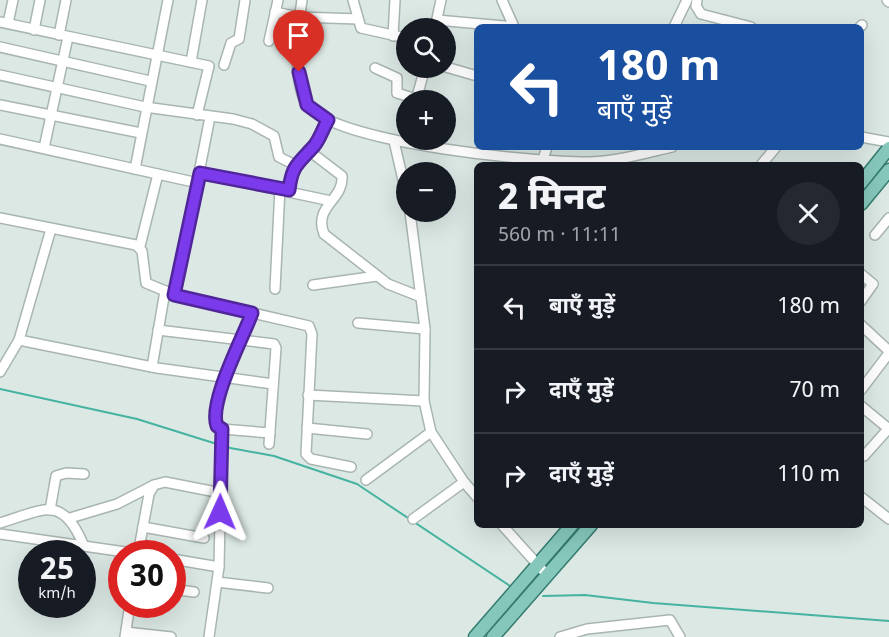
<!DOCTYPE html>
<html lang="hi">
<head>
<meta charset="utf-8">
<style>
	:root { --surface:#171b24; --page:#242831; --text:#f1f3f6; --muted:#9ea1a6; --line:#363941 }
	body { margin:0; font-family:Georgia,"Noto Sans Devanagari",serif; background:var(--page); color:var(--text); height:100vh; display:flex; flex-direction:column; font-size:22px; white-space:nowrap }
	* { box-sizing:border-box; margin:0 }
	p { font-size:20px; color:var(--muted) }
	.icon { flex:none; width:33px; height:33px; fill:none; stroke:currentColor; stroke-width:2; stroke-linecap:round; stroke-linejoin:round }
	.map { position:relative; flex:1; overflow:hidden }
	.sheet { position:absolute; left:474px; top:162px; width:390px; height:366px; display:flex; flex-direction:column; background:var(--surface); border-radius:9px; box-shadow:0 6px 24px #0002 }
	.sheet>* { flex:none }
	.guide { position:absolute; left:474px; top:24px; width:390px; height:126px; border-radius:9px; box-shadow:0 6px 24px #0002; background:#1a4fa0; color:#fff; overflow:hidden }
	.buttons { position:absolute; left:396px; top:18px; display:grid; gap:12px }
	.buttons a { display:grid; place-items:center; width:60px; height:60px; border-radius:50%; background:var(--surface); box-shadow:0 6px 24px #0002; font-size:30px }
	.speed { position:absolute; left:18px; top:540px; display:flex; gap:12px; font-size:30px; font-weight:700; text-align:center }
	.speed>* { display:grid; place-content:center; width:78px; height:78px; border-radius:50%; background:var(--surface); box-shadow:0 6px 24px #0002; line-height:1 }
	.speed small { font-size:15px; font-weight:400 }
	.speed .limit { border:9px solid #d22; background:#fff; color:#111 }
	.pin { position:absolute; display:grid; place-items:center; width:51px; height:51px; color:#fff; margin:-62px -26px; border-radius:50% 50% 50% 0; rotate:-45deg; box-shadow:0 0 6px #0007 }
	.pin .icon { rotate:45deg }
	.me { position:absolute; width:66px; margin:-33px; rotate:1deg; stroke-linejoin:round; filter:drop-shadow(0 0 4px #0008) }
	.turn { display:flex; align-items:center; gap:21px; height:126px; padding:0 24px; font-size:27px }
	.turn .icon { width:78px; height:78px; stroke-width:2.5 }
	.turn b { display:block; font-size:42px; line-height:51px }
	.round { display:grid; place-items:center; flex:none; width:63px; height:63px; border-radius:32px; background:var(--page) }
	.overview { display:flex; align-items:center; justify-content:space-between; height:102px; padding:0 24px }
	h1 { font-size:36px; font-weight:800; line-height:45px }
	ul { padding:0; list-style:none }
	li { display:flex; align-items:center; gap:18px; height:84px; padding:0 24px; border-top:2px solid var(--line) }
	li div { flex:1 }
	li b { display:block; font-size:22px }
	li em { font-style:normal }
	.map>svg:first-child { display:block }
</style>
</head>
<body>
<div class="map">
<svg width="889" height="637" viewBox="0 0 889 637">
	<rect width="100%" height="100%" fill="#dbe8e4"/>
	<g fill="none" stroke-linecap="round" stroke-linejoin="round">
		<g stroke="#45b3a0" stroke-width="2">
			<path d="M0,389L137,419L220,445"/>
			<path d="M225,447L274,456L357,484L510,586"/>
			<path d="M543,596L585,595L653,603L889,621"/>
		</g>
		<g stroke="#a9b5b2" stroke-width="12">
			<g id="minor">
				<path d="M302,0C298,25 291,87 309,107C342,144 539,163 591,162C618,161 646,153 672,147"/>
				<path d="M353,0L361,28L406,38"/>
				<path d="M502,0L514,27"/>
				<path d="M697,0L696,6L701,14L751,27"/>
				<path d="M887,0L889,2"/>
				<path d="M275,12L299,17L358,19"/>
				<path d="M437,20L514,27"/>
				<path d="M0,22L209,66L197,115"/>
				<path d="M8,23L13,0"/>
				<path d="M674,27L687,0"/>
				<path d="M860,27L862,25"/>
				<path d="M435,28L441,0"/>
				<path d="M34,30L40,0"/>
				<path d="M59,35L66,0"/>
				<path d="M393,36L395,0"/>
				<path d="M269,41L278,0"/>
				<path d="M0,47L150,81"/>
				<path d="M191,62L202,0"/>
				<path d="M224,65L231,43L239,39L245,0"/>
				<path d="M446,67L477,76"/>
				<path d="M375,68L397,78V93L416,99"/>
				<path d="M0,75L145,107L233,119L252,124L274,136L279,157L295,165"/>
				<path d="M416,100L425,68"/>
				<path d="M0,105L141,133"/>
				<path d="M861,137L889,142"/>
				<path d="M0,139L198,183"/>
				<path d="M394,141L406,193"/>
				<path d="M44,148L68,37"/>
				<path d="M308,150L342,176C344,200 313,206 324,234L388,284L421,297"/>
				<path d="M542,162L547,147"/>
				<path d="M761,165L776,147"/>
				<path d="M135,169L168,0"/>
				<path d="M200,173L331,201"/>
				<path d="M289,190L295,165L314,146L328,121"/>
				<path d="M410,212L425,329L424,401L431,432L464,482L477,497"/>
				<path d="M0,218L136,245L142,251L146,283L175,295L309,326L312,334L306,454L311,459L351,467"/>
				<path d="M875,235L889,218"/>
				<path d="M140,246L158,174"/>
				<path d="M861,274L873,284L861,301"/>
				<path d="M313,285L377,276"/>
				<path d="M275,289L280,188"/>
				<path d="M175,295L210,117"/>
				<path d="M252,313L224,378L215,420L222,429L270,433"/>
				<path d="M358,323L425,329"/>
				<path d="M861,325L889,351"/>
				<path d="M158,330L274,344L276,348L269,444"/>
				<path d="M19,340L157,368L273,384"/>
				<path d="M152,367L165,291"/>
				<path d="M0,372L19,340L51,229"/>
				<path d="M861,390L889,353"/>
				<path d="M308,395L424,401"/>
				<path d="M861,406L889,429"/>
				<path d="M307,428L367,434"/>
				<path d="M864,456L889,428"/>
				<path d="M366,480L431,432"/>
				<path d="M861,497L889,519"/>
				<path d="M50,510L56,476L66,473L84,474"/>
				<path d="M70,518L117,504L154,485"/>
				<path d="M413,519L464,482"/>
				<path d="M0,523C43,510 62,494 83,544"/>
				<path d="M502,525L547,575"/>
				<path d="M143,527L204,538"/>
				<path d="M0,534L139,554"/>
				<path d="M138,554L149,494L154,485L165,482L221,493"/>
				<path d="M172,559L219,567L209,637"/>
				<path d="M219,567L222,429"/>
				<path d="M217,582L268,588"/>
				<path d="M172,589L194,592"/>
				<path d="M126,632L171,637"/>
				<path d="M125,637L130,604"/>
				<path d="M560,637L587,629L670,620L680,637"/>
			</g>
		</g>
		<g stroke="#337b6e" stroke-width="15">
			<g id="major">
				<path d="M861,183L889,148"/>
				<path d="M861,204L889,170"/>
				<path d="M475,637L572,525"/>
				<path d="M493,637L591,525"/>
			</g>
		</g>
		<use href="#minor" stroke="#fff" stroke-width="9"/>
		<use href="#major" stroke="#86c7bc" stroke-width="12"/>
	</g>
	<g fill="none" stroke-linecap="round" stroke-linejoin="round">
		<g stroke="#51269a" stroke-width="15">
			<path id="route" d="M220,512L222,429L217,426C208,403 243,338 252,313L174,295L200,173L289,190C292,165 298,164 314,146C320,139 323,128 328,120L307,105L299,72"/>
		</g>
		<use href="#route" stroke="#7c3aed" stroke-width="10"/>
	</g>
</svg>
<div class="buttons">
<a><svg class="icon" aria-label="search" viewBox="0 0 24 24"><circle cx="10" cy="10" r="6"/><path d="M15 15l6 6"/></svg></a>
<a>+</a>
<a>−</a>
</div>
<div class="speed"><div>25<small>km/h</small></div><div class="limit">30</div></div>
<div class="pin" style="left:299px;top:72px;background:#d93025"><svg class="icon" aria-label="arrive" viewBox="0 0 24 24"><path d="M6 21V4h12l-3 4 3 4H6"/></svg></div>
<svg class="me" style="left:220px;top:512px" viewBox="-20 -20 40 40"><path d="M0-17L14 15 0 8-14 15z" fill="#7c3aed" stroke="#fff" stroke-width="4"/></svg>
<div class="guide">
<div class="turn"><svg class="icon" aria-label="left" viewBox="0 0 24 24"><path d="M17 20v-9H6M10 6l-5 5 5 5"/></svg><div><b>180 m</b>बाएँ मुड़ें</div></div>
</div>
<section class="sheet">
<div class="overview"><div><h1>2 मिनट</h1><p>560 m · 11:11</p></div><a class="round"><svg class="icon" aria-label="close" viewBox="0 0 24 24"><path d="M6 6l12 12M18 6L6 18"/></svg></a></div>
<ul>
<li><svg class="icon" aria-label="left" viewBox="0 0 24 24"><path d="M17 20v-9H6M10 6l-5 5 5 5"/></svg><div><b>बाएँ मुड़ें</b></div><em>180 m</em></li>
<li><svg class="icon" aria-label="right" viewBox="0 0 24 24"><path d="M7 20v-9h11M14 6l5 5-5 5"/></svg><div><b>दाएँ मुड़ें</b></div><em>70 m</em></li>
<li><svg class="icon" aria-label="right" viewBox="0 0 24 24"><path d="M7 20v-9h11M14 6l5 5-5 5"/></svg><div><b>दाएँ मुड़ें</b></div><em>110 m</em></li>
</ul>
</section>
</div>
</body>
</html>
